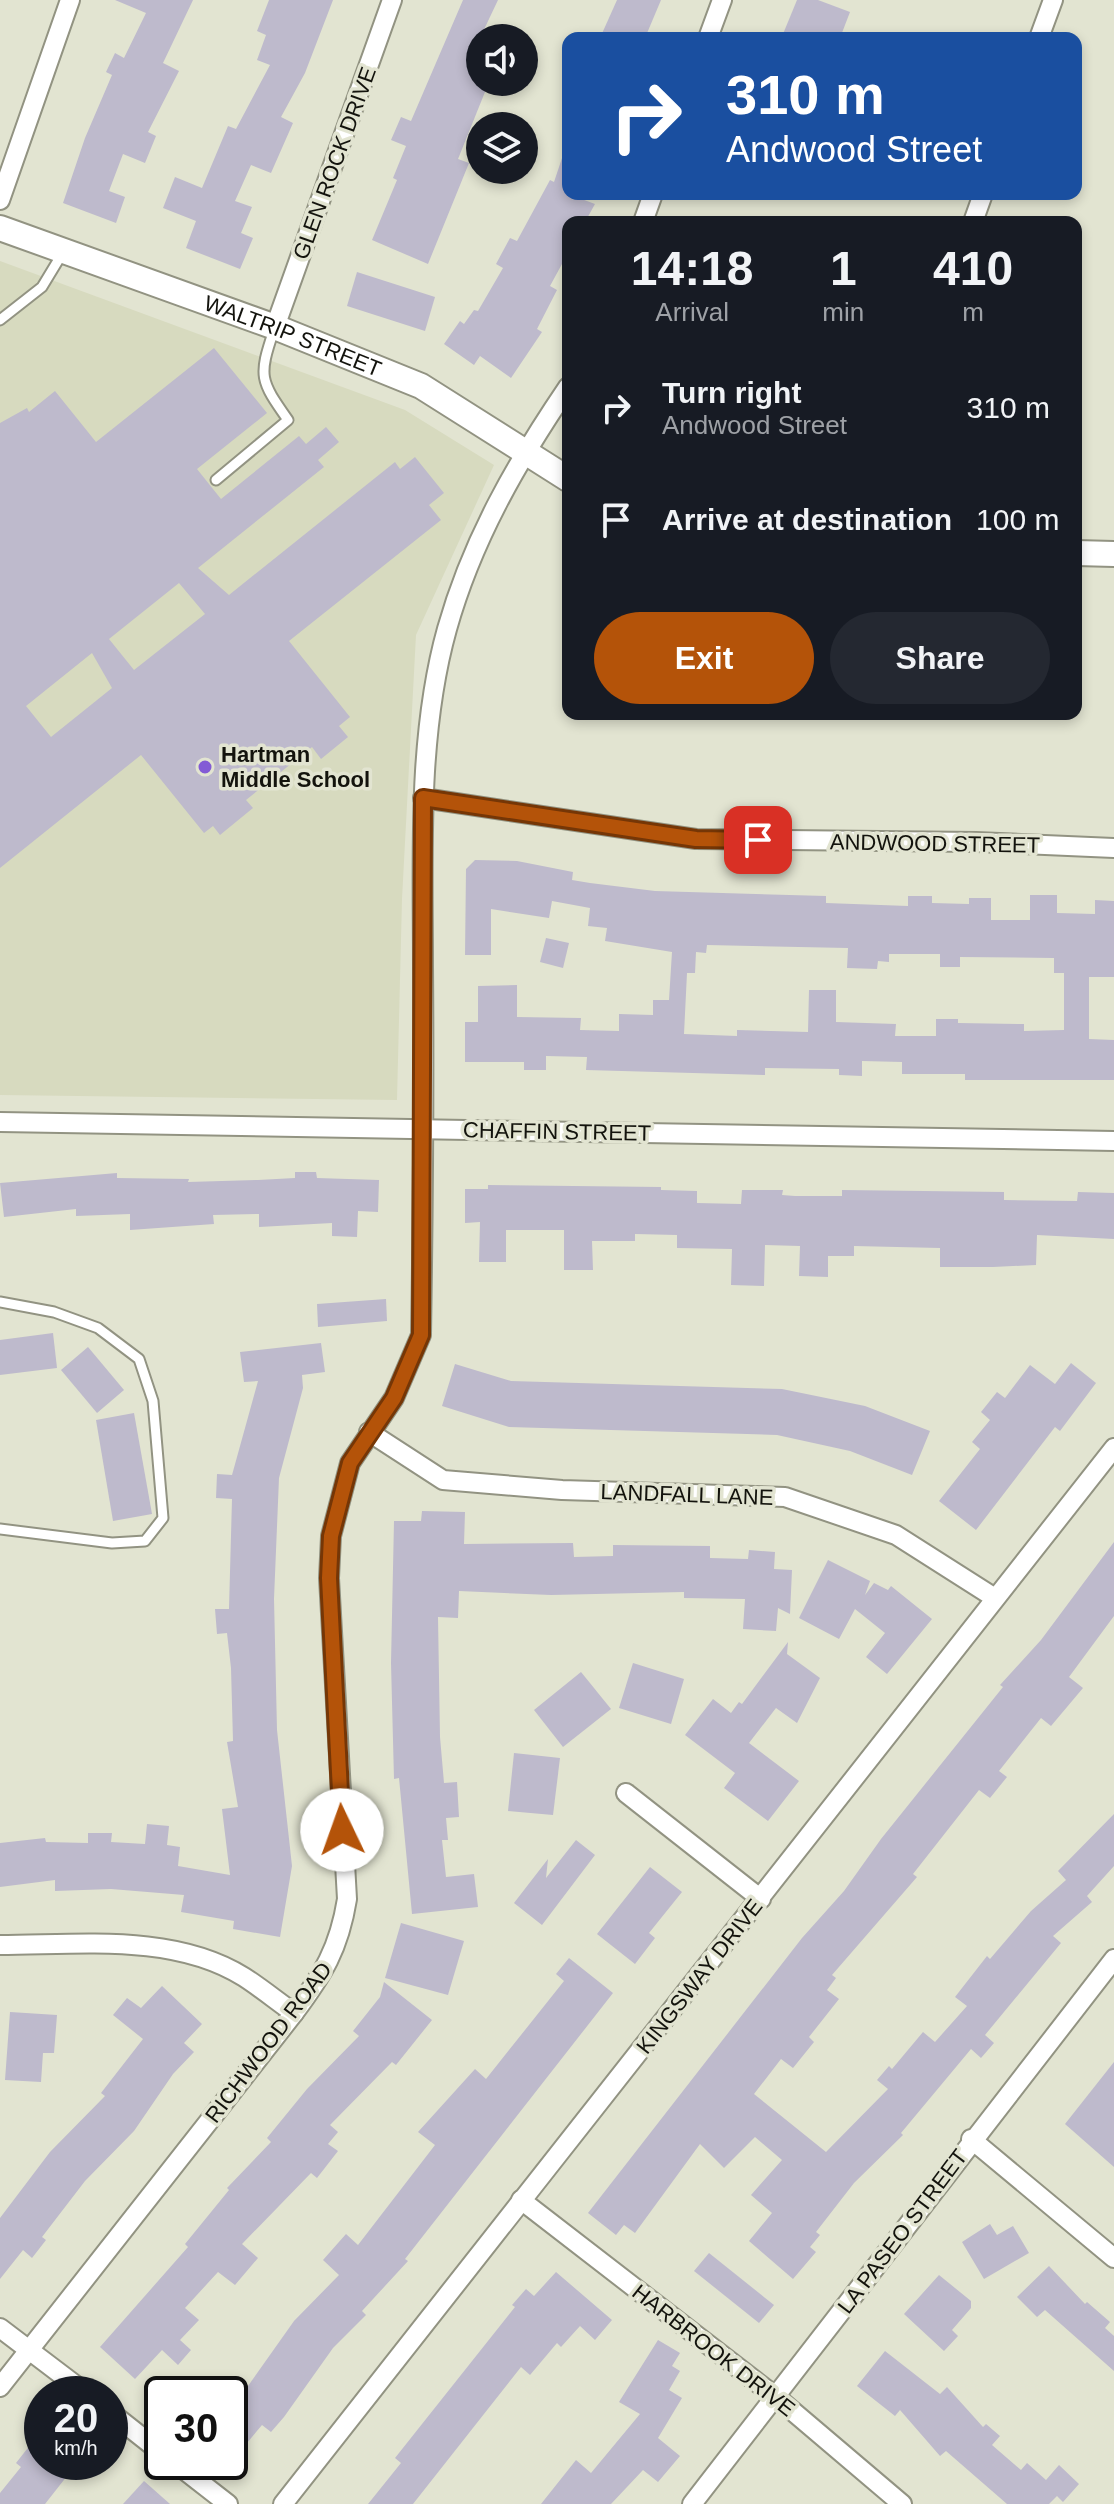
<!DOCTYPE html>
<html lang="en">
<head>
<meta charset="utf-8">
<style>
	:root { --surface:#171b24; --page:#242831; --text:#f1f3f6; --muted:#9ea1a6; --accent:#b45309 }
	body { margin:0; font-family:Helvetica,sans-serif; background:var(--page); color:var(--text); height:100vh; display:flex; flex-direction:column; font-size:30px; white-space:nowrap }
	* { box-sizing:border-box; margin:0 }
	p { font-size:26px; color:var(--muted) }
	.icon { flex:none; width:44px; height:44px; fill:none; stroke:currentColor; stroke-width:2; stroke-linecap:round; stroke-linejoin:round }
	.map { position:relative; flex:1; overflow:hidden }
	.drawer { position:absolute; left:562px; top:216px; width:520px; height:504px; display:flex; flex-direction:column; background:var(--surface); border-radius:16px; box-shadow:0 4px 12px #0003 }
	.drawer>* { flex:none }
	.top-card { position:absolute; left:562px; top:32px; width:520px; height:168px; border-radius:16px; box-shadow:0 4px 12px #0003; background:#1a4fa0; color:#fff; overflow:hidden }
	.tools { position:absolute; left:466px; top:24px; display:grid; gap:16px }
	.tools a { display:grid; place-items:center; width:72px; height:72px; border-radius:50%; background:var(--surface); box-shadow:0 4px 12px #0003; font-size:40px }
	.speed { position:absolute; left:24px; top:2376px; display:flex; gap:16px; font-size:40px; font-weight:700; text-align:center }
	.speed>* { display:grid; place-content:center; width:104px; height:104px; border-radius:50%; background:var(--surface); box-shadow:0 4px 12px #0003; line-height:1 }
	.speed small { font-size:20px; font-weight:400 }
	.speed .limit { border:4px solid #111; border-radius:12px; background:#fff; color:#111 }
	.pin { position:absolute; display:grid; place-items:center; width:68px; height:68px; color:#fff; margin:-34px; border-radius:16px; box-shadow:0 4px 12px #0006 }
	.me { position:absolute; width:88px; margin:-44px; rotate:357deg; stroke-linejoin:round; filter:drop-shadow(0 0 6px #0008) }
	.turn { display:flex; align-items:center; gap:28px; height:168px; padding:0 32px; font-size:36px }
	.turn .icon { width:104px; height:104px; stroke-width:2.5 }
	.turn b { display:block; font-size:56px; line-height:68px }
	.eta { display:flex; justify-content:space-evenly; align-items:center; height:136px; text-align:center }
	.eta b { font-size:48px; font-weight:800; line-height:56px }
	.cta { display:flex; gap:16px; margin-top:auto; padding:16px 32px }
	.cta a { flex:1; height:92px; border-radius:48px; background:var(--accent); color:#fff; font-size:32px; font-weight:800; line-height:92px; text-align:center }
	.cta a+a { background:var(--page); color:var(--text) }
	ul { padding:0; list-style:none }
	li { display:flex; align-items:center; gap:24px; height:112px; padding:0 32px }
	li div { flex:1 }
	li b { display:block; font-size:30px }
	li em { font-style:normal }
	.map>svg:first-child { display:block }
</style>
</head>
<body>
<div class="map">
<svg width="1114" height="2504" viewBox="0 0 1114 2504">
	<rect width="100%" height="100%" fill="#e2e4d1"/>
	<path fill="#d7dabf" d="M0,261L405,410L494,465L416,635L402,899L397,1100L0,1095Z"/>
	<g fill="#bebacc" fill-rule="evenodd">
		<path d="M115,0H193L163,63L179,71L148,132L156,136L145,163L123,154L109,191L125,197L116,223L63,203L85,138L112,75L106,72L115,53L124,58L146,13Z"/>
		<path d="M269,0H333L305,73L281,117L293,123L271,173L251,165L235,201L252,207L241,233L253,238L240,269L186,248L196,221L163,208L175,177L202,188L228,126L236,129L270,65L257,60L266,35L257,31Z"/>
		<path d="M463,0H498L480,38V82H489L458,159L469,163L428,264L372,240L397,180L393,178L406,146L391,140L401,117L411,121Z"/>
		<path d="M617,0H661L645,38H600Z"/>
		<path d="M797,0H818L850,12L840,38H793L783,34Z"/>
		<path d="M565,149L568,150V194L595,204L585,222H568V253L550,286L557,290L537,329L542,332L511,378L480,356L474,365L444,344L460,321L464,324L474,310L478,311L503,268L496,264L510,238L517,241L550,180L554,182Z"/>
		<path d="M357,272L435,297L425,331L347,306Z"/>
		<path d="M214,348L267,413L197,469L221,499L299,436L306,444L326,427L339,442L318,460L324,467L198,568L229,595L395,462L400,469L415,457L444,493L429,505L441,520L289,641L350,717L339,726L348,737L321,759L312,747L246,800L253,808L220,835L213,826L204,833L141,755L0,868V423L27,408L29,412L55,391L96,442ZM179,583L205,614L134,670L109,639ZM92,653L112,688L51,737L26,706Z"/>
		<path d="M475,860L517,861L573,872L572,880L590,883L655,891L826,896V903L908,906V896H932V903L969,904V898H991V920H1030V895H1057V913L1095,914V900L1114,901V977H1089V1039L1114,1040V1080H965V1074H902V1062L862,1061V1076L839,1075V1069L765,1068V1075L586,1070L587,1057L546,1056V1070H524V1062H465V1022H478V986L517,985V1017L581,1018L580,1030L619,1031V1014L653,1015V1000H669L672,952L605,941L607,928L588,926L590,908L552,901L549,918L491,909V955H465L466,869ZM707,945L848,948L847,968L877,969L878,961L889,962V954H940V967H960V957L1054,958V973H1064V1030L1024,1031V1024L958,1023V1019H936V1036H895L896,1024L836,1022V990H809L808,1032L737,1030V1036L684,1034L687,973H695L696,952L706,953Z"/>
		<path d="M546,938L569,943L563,968L540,962Z"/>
		<path d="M295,1172H316L317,1178L379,1180L378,1212L358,1211L357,1237L332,1236V1223L259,1227V1214L213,1215L214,1224L130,1230V1214L76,1216V1209L4,1217L0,1183L117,1173V1178L189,1179L188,1182L258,1180L295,1178Z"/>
		<path d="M488,1185L661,1187V1190L697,1191V1203L741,1204L742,1190H783L782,1195L795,1196H842V1190L1004,1192V1200L1077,1201L1078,1192L1114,1193V1239L1037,1235L1036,1265L993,1267H940V1248L854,1246V1256H828V1277L799,1276L800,1246L765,1245L764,1286L731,1285L732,1249L677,1248V1235L635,1234V1241H592L593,1270H564V1230H506V1262H479L480,1222L465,1223V1189H488Z"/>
		<path d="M386,1299L387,1321L318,1327L317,1304Z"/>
		<path d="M53,1333L57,1368L0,1375V1340Z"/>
		<path d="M321,1343L325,1372L302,1375L303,1388L279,1478L274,1599L277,1730L292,1866L280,1937L233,1929L234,1921L181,1912L184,1895L111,1889L55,1891V1880L0,1887V1843L45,1838L46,1842L88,1843V1833H112L111,1842L145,1844L147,1824L169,1826L167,1845L180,1847L178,1866L230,1875L222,1809L238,1807L227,1742L233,1741L231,1668L227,1633L217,1634L215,1609H229L232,1499L216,1498L217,1474L232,1475L258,1381L244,1382L240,1352Z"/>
		<path d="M88,1347L124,1390L97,1413L61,1370Z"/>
		<path d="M1071,1363L1096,1383L1060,1431L1055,1427L976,1530L939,1501L980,1449L972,1442L990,1420L981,1412L997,1392L1005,1398L1030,1365L1055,1384Z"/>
		<path d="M455,1364L511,1381L782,1389L865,1406L930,1431L912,1475L850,1451L777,1435L509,1427L442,1406Z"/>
		<path d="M134,1413L152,1514L113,1521L96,1420Z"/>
		<path d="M422,1511L465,1512L464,1544L573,1543L574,1557L613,1556V1545L710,1546V1558L748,1559L749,1550L775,1552L774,1569L792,1570L790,1614L778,1608L776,1631L743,1629L745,1599L684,1598V1592L551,1595L459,1591L458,1618L438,1617L440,1737L444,1783L457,1782L459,1817L446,1818L448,1840H442L446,1877L474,1874L478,1907L412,1914L399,1778L394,1779L391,1663L394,1521H421Z"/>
		<path d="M1114,1542V1616L1069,1677L1083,1688L1051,1726L1041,1718L999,1771L1007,1777L990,1798L979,1790L913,1874L917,1877L832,1975L836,1978L827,1990L839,1999L809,2037L814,2042L793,2068L781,2059L754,2094L826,2152L888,2089L877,2080L889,2066L892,2069L923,2032L935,2042L967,2006L955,1997L987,1956L990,1959L1031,1911L1066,1880L1058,1871L1114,1814V1866L1087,1896L1092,1902L1053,1936L1061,1943L985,2035L994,2043L981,2058L971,2049L901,2133L903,2135L854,2183L816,2232L820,2235L810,2247L816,2252L793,2279L749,2241L772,2213L751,2195L782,2160L755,2137L724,2168L700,2144L635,2233L624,2225L616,2235L588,2213L802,1938L844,1891L881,1839L1003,1687L1000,1685L1041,1640Z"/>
		<path d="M828,1560L870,1581L865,1595L874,1583L888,1590L891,1586L932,1619L887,1674L866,1657L885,1633L855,1609L839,1639L799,1618Z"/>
		<path d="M788,1642L787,1654L820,1678L797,1723L776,1708L749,1743L799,1781L768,1821L724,1788L735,1773L685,1735L713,1699L731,1713L739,1702L742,1704Z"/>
		<path d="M633,1663L684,1679L671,1724L619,1708Z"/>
		<path d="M581,1672L611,1709L563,1747L534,1710Z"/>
		<path d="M514,1753L560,1758L553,1815L508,1811Z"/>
		<path d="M576,1840L595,1855L542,1925L514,1903L548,1859L546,1878Z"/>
		<path d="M650,1867L682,1892L649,1933L655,1938L635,1964L597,1934Z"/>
		<path d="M401,1923L464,1941L448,1995L385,1978Z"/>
		<path d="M569,1958L613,1993L405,2259L408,2261L362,2311L366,2315L333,2348L284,2417L271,2432L262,2425L241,2450L230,2441V2402L245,2384L248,2386L294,2321L339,2275L323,2260L346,2234L358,2245L435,2145L418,2132L475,2069L486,2079L564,1981L556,1974Z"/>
		<path d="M384,1982L432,2020L396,2065L392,2062L330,2125L338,2132L328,2144L338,2151L317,2178L311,2173L242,2244L258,2258L235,2285L218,2272L185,2308L199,2320L180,2340L191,2350L178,2365L162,2350L135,2379L100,2347L188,2247L185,2244L229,2190L227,2188L271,2142L267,2138L307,2089L359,2036L353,2031L380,1997Z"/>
		<path d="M162,1986L202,2024L184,2043L194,2052L173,2074L134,2131L85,2181L42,2237L46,2240L32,2258L23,2250L0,2279V2218L50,2152L105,2096L101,2093L143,2039L113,2015L127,1998L141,2008Z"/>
		<path d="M10,2012L57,2015L54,2053H43L41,2082L5,2080Z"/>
		<path d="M1114,2062V2167L1065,2124Z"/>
		<path d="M990,2224L997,2235L1013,2226L1029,2253L984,2279L962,2242Z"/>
		<path d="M709,2253L774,2305L759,2323L694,2271Z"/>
		<path d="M1049,2266L1085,2304L1087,2302L1110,2322L1105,2328L1114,2336V2371L1045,2310L1037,2317L1017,2297Z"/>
		<path d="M556,2272L612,2320L595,2340L580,2326L561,2347L557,2343L530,2375L521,2367L413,2504H368L401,2463L395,2458L515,2307L512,2305L526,2289L534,2296Z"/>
		<path d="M939,2275L971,2301V2308L952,2330L958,2336L944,2351L904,2314Z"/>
		<path d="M658,2340L680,2353L672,2366L680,2371L669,2390L682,2398L658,2438L680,2456L658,2482L643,2470L611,2504H541L576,2460L591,2473L640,2414L619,2402Z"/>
		<path d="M885,2351L940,2394L947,2387L983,2427L986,2424L1000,2436L992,2445L1021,2470L1027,2463L1046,2480L1059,2465L1079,2484L1063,2502L1057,2496L1049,2504H1007L946,2451L940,2456L900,2410L895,2416L857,2386Z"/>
		<path d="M42,2430V2462H78L45,2504H0V2493L21,2467L16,2463Z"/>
		<path d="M144,2481L170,2504H123Z"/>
	</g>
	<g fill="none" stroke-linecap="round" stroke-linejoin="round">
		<g stroke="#929382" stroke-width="13">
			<g id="service">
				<path d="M0,320L42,287L62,254"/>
				<path d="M216,480L288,420C260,380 258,377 274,330"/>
				<path d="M0,1302L54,1312L98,1328L139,1359L153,1401L163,1518L145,1541L112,1543L0,1529"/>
			</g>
		</g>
		<g stroke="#929382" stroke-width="22">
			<g id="minor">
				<path d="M708,38L722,0"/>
				<path d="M1039,38L1053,0"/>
				<path d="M0,200L70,0"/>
				<path d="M643,222L653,194"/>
				<path d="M973,222L983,194"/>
				<path d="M275,327L392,0"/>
				<path d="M423,798L696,839L976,842L1114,848"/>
				<path d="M0,1122L1114,1141"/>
				<path d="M369,1432L443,1480L562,1490L785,1497L896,1535L995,1598"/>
				<path d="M626,1793L761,1899"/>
				<path d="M0,1945C79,1945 174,1933 244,1977C261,1988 277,2001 294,2013"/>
				<path d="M971,2139L1114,2258"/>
				<path d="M521,2200L776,2397L902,2504"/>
				<path d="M0,2328L87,2394"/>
				<path d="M0,2387L294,2013C323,1974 339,1949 347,1899L329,1578L331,1536L350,1463L394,1398L421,1335C423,1212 424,1089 423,966C423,856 417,736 447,629C472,540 517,462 568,387"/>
				<path d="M110,2412L162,2453"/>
				<path d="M174,2462L228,2504"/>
				<path d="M283,2504L1114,1448"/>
				<path d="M692,2504L1114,1959"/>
			</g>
		</g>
		<g stroke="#929382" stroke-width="28">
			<g id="tertiary">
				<path id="s1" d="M0,228L275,327L421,386L568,479"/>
				<path d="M1076,553L1114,554"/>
			</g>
		</g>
		<use href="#service" stroke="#fff" stroke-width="9"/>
		<use href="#minor" stroke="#fff" stroke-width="18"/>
		<use href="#tertiary" stroke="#fff" stroke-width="24"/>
	</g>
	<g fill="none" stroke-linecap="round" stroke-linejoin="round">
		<g stroke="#753606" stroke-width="20">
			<path id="route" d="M342,1830L329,1578L331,1536L350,1463L394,1398L421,1335L423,798L696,839L758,840"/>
		</g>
		<use href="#route" stroke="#b45309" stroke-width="14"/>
	</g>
	<circle fill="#835bd5" stroke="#e2e4d1" stroke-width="3" cx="205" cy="767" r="8"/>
	<g text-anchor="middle" stroke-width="7" stroke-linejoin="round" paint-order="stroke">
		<g font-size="22" fill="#13130d" stroke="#e2e4d1">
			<text transform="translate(334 163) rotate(-70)" y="8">GLEN ROCK DRIVE</text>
			<text dy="8" stroke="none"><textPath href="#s1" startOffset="312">WALTRIP STREET</textPath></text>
			<text transform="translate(935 843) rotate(1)" y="8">ANDWOOD STREET</text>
			<text transform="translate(557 1131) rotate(1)" y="8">CHAFFIN STREET</text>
			<text transform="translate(687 1494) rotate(2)" y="8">LANDFALL LANE</text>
			<text transform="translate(699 1976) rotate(-52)" y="8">KINGSWAY DRIVE</text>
			<text transform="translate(268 2042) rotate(-53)" y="8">RICHWOOD ROAD</text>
			<text transform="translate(902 2231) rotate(-53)" y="8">LA PASEO STREET</text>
			<text transform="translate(714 2350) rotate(38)" y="8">HARBROOK DRIVE</text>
		</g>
		<g font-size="22" font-weight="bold" fill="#13130d" stroke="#e2e4d1" text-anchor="start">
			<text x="221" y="762">Hartman<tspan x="221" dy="25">Middle School</tspan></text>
		</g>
	</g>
</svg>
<div class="tools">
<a><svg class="icon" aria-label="sound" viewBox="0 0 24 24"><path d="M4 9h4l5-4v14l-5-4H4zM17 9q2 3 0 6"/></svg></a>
<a><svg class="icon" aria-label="layers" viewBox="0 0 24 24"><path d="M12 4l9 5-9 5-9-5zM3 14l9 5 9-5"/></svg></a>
</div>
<div class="speed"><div>20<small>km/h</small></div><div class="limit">30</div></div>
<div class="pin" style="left:758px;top:840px;background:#d93025"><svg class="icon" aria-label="arrive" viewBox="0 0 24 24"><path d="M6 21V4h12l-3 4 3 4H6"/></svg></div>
<svg class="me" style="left:342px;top:1830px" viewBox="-20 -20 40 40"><circle r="19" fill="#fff"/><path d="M0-13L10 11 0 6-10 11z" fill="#b45309"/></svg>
<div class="top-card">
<div class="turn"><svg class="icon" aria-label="right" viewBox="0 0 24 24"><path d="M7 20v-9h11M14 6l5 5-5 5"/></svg><div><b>310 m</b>Andwood Street</div></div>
</div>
<section class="drawer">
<div class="eta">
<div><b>14:18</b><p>Arrival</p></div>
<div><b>1</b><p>min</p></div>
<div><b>410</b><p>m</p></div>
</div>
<ul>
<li><svg class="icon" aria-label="right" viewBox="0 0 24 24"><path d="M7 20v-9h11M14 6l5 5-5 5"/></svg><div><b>Turn right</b><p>Andwood Street</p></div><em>310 m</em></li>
<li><svg class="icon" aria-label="arrive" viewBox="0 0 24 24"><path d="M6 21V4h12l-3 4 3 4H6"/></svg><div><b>Arrive at destination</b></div><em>100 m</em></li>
</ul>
<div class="cta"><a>Exit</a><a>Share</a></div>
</section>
</div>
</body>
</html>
